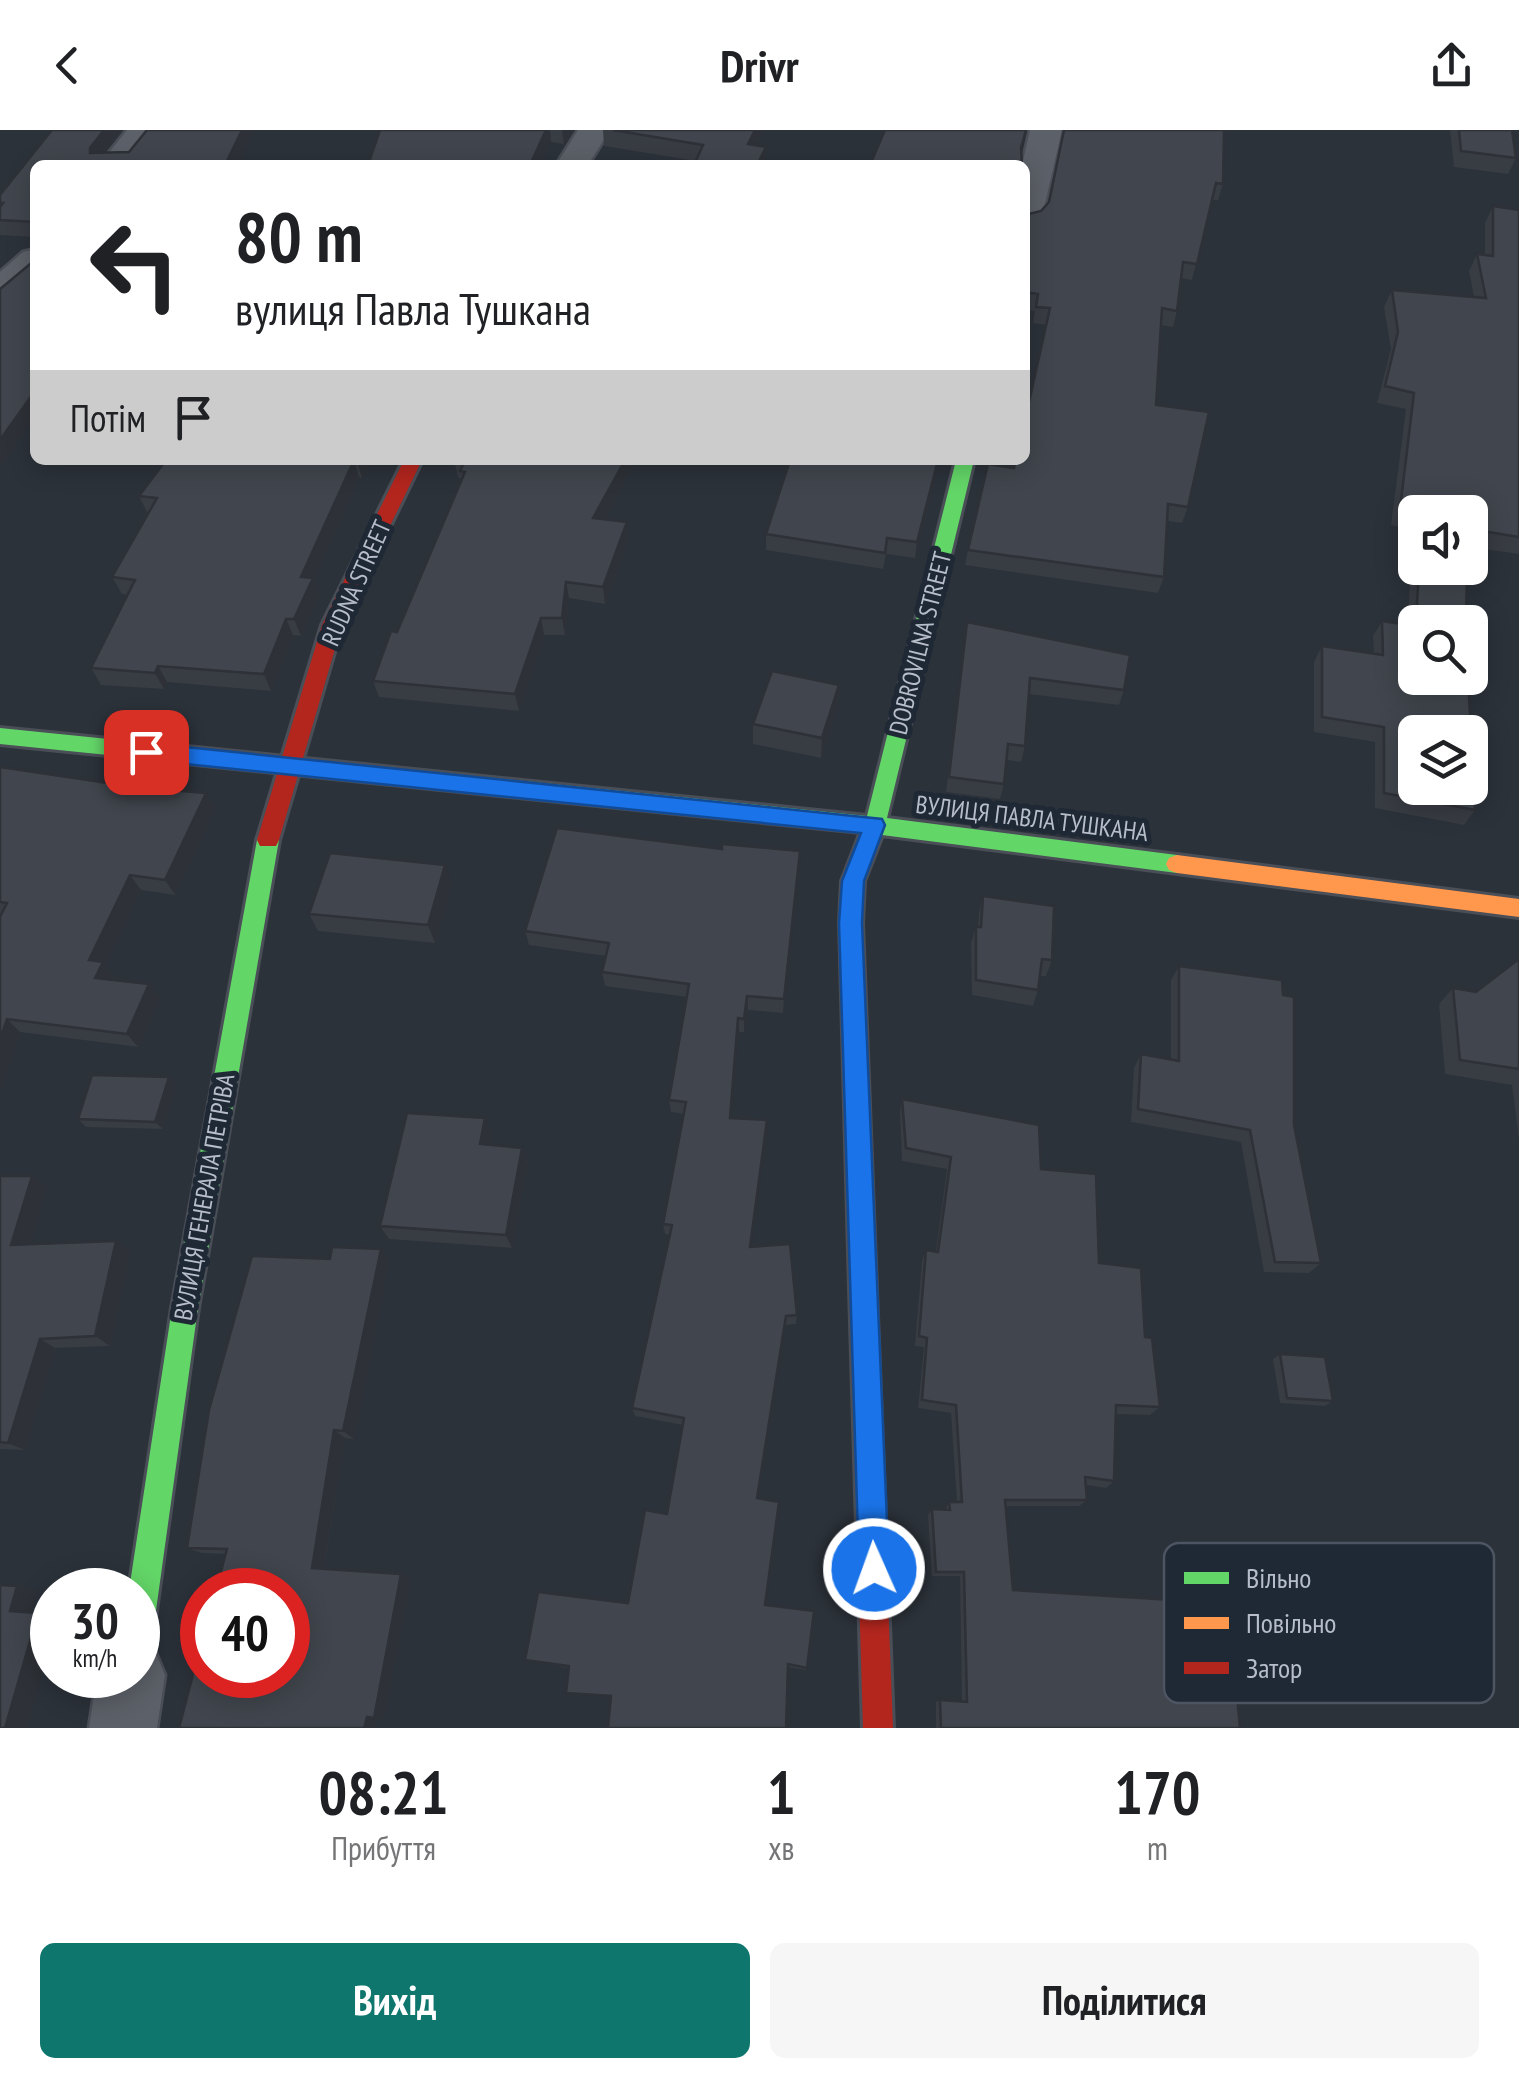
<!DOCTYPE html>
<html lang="uk">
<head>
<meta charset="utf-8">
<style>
	:root { --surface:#fff; --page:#f6f6f6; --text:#202124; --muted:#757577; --accent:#0f766e }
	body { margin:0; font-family:"PT Sans Narrow",sans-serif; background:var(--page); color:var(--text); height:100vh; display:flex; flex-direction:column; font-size:38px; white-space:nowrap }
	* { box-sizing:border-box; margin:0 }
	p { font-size:32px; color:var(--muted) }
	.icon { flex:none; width:55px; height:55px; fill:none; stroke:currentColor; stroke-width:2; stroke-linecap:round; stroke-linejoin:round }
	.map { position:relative; height:1598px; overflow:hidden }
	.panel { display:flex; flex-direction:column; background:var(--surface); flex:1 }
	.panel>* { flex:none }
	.top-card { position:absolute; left:30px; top:30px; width:1000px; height:305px; border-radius:15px; box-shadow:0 5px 25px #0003; background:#fff; color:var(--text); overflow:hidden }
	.buttons { position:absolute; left:1398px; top:365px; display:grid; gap:20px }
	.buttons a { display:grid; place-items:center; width:90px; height:90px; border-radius:15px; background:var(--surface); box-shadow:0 5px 25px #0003; font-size:50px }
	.speed { position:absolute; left:30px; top:1438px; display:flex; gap:20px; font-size:50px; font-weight:700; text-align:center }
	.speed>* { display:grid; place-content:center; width:130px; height:130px; border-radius:50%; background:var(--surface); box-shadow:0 5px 25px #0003; line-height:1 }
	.speed small { font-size:25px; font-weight:400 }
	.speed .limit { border:15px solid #d22; background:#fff; color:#111 }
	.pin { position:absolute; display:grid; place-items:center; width:85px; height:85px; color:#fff; margin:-42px; border-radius:20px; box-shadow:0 5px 15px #0006 }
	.me { position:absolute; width:110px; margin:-55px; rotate:358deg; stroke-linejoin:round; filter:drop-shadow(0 0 8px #0008) }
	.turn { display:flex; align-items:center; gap:35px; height:210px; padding:0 40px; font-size:45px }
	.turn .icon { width:130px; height:130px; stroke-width:2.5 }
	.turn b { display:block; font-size:70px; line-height:85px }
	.then { display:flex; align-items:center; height:95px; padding:0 40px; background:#0003; gap:20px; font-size:38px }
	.eta { display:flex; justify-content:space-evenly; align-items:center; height:170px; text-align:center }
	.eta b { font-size:60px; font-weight:800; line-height:70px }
	.action { display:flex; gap:20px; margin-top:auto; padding:20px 40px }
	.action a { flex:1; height:115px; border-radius:15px; background:var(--accent); color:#fff; font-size:40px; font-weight:800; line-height:115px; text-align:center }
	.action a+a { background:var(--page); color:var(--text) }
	header { display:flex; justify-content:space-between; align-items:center; height:130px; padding:0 40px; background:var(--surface); font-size:45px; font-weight:800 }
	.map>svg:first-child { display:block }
</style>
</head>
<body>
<header><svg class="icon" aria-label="back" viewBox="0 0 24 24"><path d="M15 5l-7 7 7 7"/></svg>Drivr<svg class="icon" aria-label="share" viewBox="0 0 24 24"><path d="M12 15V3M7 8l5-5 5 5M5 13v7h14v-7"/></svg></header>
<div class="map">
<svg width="1519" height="1598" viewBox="0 0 1519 1598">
	<rect width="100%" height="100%" fill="#2c323a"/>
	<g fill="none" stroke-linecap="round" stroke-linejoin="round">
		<g stroke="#4a4e57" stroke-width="5">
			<g id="street">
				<path d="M127,0H160L132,35H99Z"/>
				<path d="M578,0H610L588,35H556Z"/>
				<path d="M1030,0H1062L1042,87L1037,94L1025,97V35H1022Z"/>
				<path d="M35,119V147L12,167L0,170V142L23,122Z"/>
				<path d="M138,1514L155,1521L165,1545L157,1598H89L97,1545H138Z"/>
			</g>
		</g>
		<g stroke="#4a4e57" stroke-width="6">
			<g id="fast">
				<path d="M956,330H974L887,688L1177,725L1185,728L1188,734L1185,740L1177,743L882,705L864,751L862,793L876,1159L872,1168L863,1172L854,1168L850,1159L840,793L842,751L861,702L0,614V598L867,686Z"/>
				<path d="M268,701L276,704L279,710L198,1178L153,1502L149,1513L138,1517V1460H129L172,1178L257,710L260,704Z"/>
			</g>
		</g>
		<g stroke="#4a4e57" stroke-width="6">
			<path id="slow" d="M1177,725L1519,769V787L1177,743L1169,740L1166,734L1169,728Z"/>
		</g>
		<g stroke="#4a4e57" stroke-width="6">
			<g id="jam">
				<path d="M404,330H422L342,495L279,710L276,716H260L257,710L322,495Z"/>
				<path d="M863,1146L872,1150L876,1159L893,1598H863L850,1159L854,1150Z"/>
			</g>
		</g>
		<use href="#street" fill="#5c6068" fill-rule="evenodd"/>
		<use href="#fast" fill="#63d668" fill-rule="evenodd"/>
		<use href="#slow" fill="#ff974d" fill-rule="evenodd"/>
		<use href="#jam" fill="#b3261e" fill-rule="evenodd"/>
	</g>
	<g fill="#383c43">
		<path d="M52,0H122L104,23L35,35V107L0,105V65Z"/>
		<path d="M380,0H575L564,14L551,12Z"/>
		<path d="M603,0H763L756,15L766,17V34L694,35L696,31L604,16Z"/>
		<path d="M1064,0L1223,54L1218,70H1212L1192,150L1181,148L1177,181L1173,197L1161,195L1156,275L1188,377L1182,393L1167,391L1164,447L1158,463L965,435L968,420L1014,338L1047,195L1033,193L1035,181L1025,179V81L1029,84L1041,81L1049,72Z"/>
		<path d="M1450,0H1512L1516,28L1508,44L1454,37Z"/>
		<path d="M1493,76L1519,80V424L1470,417V382H1415V438H1467L1466,492H1415V548L1475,680L1464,695L1375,678V612L1314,602V532L1322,516L1374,524L1373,506L1382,491L1408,495L1412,399L1391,395L1406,279L1377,273L1391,219L1384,177L1392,160L1474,167L1469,141L1477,124L1485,125V93Z"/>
		<path d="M166,330H372L362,348L359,347L314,450L319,465L301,506L293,505L271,561L167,552L164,559L101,555L91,538L128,465L122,464L112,447L148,384L139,366Z"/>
		<path d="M454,330H636L604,390L629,409L605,474L569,468L565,505H544L519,581L379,567L373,551L397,502L461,349L458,347Z"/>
		<path d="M937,342L915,428L886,424L883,439L766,420V404Z"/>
		<path d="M967,492L1124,560L1119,575L1029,564L1025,616L1021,632L1007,630L1004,654L1000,669L946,662Z"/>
		<path d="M839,555L838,575L821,628L753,614V594Z"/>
		<path d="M0,637L215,678L175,765L141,760L105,835L114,846L112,850L149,854L160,868L138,917L20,902L0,963Z"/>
		<path d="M722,719L800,721L783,883L748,880L744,902H739L731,988L767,1002L751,1117L797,1185L796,1194L785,1195L758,1369L765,1475L807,1538L806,1540L788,1537L611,1567L571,1564L566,1563L569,1538L525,1530L628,1473L667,1384L683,1295L635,1286L632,1278L670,1105L665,1104L663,1094L684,984L671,982L669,970L687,867L605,856L602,842L606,826L529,815L525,801Z"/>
		<path d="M452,753L435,813L318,801L309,784Z"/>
		<path d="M983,766L1052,830L1046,846H1040L1038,860L1033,876L972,865L971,813L976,797H978L979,783Z"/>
		<path d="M1519,829V1009L1512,955L1445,944L1439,874L1453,858L1476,862Z"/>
		<path d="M1179,836L1294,995L1321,1133L1309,1143L1264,1142L1241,1012L1131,992L1134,938L1141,924L1171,929V850Z"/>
		<path d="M175,955L163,999L86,997L78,989Z"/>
		<path d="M902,969L1041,1039L1145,1207L1160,1277L1150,1285L1116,1284L1114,1351L1106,1358L1086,1355L1087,1370L1079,1376H1006L1013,1460L1175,1507L1240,1598H936V1572L940,1570L962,1571L960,1446H932L928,1385L932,1379L945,1380L949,1372H957L951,1283L918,1278L924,1217L915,1216L922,1131L926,1120L936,1121L947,1039L902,1031L900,982Z"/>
		<path d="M492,1003L489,1015L522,1018L528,1032L512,1118L389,1109L380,1096Z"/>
		<path d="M0,1046H32L46,1058L30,1115L130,1122L110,1216L55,1218L25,1320L0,1319Z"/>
		<path d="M381,1119L389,1131L354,1309L345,1308L324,1439L411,1449L384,1589L378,1588L376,1598H179L225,1424L202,1423L187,1418L330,1129Z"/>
		<path d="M1280,1224L1333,1271L1325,1276L1280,1273L1273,1229Z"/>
	</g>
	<g fill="#2e3137">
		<path d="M104,0H122L96,33L90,23V18Z"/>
		<path d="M242,0H254L238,35H225Z"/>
		<path d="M546,0H550L551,12L541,35H530Z"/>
		<path d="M562,0H575L564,14Z"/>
		<path d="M755,0H763L748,32V14Z"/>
		<path d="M766,17V35H757Z"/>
		<path d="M35,261V287L0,337V310Z"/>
		<path d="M354,330L359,347L314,450L319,465L301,506L294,489L301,447Z"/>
		<path d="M372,330L362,348L357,331Z"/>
		<path d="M625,330H636L596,406L593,388Z"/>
		<path d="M939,330L937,342L915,428L917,412Z"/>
		<path d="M627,392L629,409L605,474L603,457Z"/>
		<path d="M566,452L569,468L565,505L562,488Z"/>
		<path d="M541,488L544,505L519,581L515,564Z"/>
		<path d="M286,489L293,505L271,561L264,544Z"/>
		<path d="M158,536L167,552L164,559L155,543Z"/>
		<path d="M839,555L838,575L821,628L822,608Z"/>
		<path d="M206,663L215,678L175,765L165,750Z"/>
		<path d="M800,721L799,736L783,883L784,869Z"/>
		<path d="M445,735L452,753L435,813L428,795Z"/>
		<path d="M130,745L141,760L105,835L114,846L107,861L95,848L89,830Z"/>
		<path d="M149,854L160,868L138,917L127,904Z"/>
		<path d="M747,866L748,880L744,902V889Z"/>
		<path d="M738,888L739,902L730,1000V988Z"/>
		<path d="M7,889L20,902L0,963V909Z"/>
		<path d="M169,947L175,955L163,999L155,992Z"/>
		<path d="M485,988L492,1003L487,1029L480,1014Z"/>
		<path d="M767,990V1002L750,1127V1117Z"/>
		<path d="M522,1018L528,1032L512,1118L506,1105Z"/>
		<path d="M32,1046L46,1058L27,1126L11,1115Z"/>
		<path d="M116,1111L130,1122L110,1216L95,1206Z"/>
		<path d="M381,1119L389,1131L354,1309L343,1301Z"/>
		<path d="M40,1209L55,1218L25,1320L8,1313Z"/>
		<path d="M334,1300L345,1308L323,1443L312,1438Z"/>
		<path d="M401,1444L411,1449L384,1589L378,1588L376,1598H364Z"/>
		<path d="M17,1456L38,1460L30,1485L10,1481Z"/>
		<path d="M38,1483L52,1486V1506L27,1598H5Z"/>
	</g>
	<g fill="#41464e" stroke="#2e3137" stroke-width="2.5" fill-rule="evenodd">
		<path d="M52,0H104L90,18V23L129,22L147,0H242L225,35H35V92L0,90V77L3,73H0V65Z"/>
		<path d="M380,0H546L530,35H368Z"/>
		<path d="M613,0H755L748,14L766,17L757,35H694L703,15Z"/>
		<path d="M885,0H1026L1021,18L1022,35H870Z"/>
		<path d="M1064,0H1224L1223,54L1216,53L1197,134L1183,132L1177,181L1162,178L1156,275L1209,282L1188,377L1168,374L1164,447L968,420L988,334L1014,338L1016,330H1025V290L1050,178L1036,177L1038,164L1025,162V81L1029,84L1041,81L1049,72Z"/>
		<path d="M1459,0H1512L1516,28L1461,21Z"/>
		<path d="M1493,76L1519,80V407L1470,399V382H1419L1400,379L1414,263L1385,256L1398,202L1392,160L1486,168L1477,124L1493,126Z"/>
		<path d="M35,130V261L0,310V159Z"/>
		<path d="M166,330H354L301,447L313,448L294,489H286L264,544L158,536L155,543L91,538L135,450L112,447L157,368L139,366Z"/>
		<path d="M457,330H625L593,388L627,392L603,457L566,452L562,488H541L515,564L373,551L391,501L397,502L465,342L460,341L465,331Z"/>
		<path d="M790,330H938L917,412L887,408L885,423L766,404Z"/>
		<path d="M1419,438H1467L1466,492H1416Z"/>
		<path d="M1382,491L1415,496V548H1468L1475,680L1384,663V597L1322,587V516L1383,525ZM1415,602H1470V658H1415Z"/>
		<path d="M967,492L1130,525L1124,560L1030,548L1025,616L1008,614L1004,654L949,647Z"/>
		<path d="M772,541L839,555L822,608L753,594Z"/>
		<path d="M0,637L134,657L206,663L165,750L130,745L89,830L103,832L95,848L149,854L127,904L7,889L0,909V787L7,773L0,772Z"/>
		<path d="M557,698L722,719V714L800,721L784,869L747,866L744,889L738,888L730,988L767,990L750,1117L790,1114L797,1185L786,1186L757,1368L779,1372L765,1475L814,1481L807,1538L788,1534L786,1598H608L611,1566L566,1563L569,1536L525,1530L538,1462L628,1473L645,1380L667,1384L684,1288L632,1278L672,1095L663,1094L686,972L669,970L689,854L602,842L609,813L525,801Z"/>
		<path d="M330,723L445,735L428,795L309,784Z"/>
		<path d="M983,766L1054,776L1052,830L1042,829L1038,860L976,850V797H981Z"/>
		<path d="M1519,829V939L1460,930L1453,858L1476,862Z"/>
		<path d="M1179,836L1282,850L1283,865L1294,867V995L1321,1133L1275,1132L1250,1000L1138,979L1141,924L1179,931Z"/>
		<path d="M92,945L169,947L155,992L78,989Z"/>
		<path d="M902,969L1039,995L1041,1039L1096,1044L1099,1133L1141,1138L1145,1207L1152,1208L1160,1277L1116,1275L1114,1351L1085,1347L1087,1370H1005L1013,1460L1172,1470L1175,1507L1232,1513L1240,1598H941L940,1570L967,1572L964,1442H936L932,1379L950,1380L949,1372H962L956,1275L922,1270L927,1208L919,1206L926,1120L938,1122L951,1027L906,1018Z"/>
		<path d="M407,983L485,988L480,1014L522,1018L506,1105L380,1096Z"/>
		<path d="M0,1046H32L11,1115L116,1111L95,1206L40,1209L8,1313L0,1312Z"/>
		<path d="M332,1117L381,1119L343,1301L334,1300L312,1438L401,1444L374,1588L367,1587L364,1598H179L202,1510V1545H288V1460H216L227,1419L187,1418L209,1280L252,1126L330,1129Z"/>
		<path d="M1280,1224L1325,1227L1333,1271L1287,1268Z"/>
		<path d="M0,1455L17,1456L10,1481L38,1483L5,1598H0Z"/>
	</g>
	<path fill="#1a73e8" stroke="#114b97" stroke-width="2.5" d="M146,613L882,689L885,695L864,751L862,793L889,1439L884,1450L874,1454L863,1450L859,1439L839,793L842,751L861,703L146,630L135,622Z"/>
	<g text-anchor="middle" stroke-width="10" stroke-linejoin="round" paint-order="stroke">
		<g font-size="25" fill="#b7beca" stroke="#1f2835">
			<text transform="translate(356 453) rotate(-66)" y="9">RUDNA STREET</text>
			<text transform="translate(920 513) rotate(-76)" y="9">DOBROVILNA STREET</text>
			<text transform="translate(1032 688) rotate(7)" y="9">ВУЛИЦЯ ПАВЛА ТУШКАНА</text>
			<text transform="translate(204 1067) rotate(-80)" y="9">ВУЛИЦЯ ГЕНЕРАЛА ПЕТРІВА</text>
		</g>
	</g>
	<rect x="1164" y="1413" width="330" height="160" rx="15" fill="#1f2835" stroke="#4d5562" stroke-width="2.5"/>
	<rect x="1184" y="1442" width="45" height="12" fill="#63d668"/>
	<rect x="1184" y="1487" width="45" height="12" fill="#ff974d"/>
	<rect x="1184" y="1532" width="45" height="12" fill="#b3261e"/>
	<g font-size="28" fill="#b7beca">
		<text x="1246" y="1458">Вільно</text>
		<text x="1246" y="1503">Повільно</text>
		<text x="1246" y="1548">Затор</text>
	</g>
</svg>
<div class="buttons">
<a><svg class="icon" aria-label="sound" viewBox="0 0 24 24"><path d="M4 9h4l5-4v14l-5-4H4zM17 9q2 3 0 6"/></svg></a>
<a><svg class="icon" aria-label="search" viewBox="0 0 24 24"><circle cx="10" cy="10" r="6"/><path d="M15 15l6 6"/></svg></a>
<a><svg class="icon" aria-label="layers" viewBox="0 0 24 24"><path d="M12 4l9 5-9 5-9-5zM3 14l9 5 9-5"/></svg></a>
</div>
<div class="speed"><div>30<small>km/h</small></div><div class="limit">40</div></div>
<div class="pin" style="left:146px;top:622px;background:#d93025"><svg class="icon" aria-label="arrive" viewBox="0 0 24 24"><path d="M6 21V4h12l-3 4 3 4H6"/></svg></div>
<svg class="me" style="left:874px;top:1439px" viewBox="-20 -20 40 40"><circle r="17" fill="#1a73e8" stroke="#fff" stroke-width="3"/><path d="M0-11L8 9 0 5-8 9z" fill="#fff"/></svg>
<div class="top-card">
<div class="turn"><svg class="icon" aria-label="left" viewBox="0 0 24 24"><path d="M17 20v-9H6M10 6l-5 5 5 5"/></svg><div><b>80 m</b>вулиця Павла Тушкана</div></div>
<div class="then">Потім<svg class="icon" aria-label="arrive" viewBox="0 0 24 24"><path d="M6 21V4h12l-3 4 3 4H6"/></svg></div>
</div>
</div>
<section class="panel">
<div class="eta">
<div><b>08:21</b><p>Прибуття</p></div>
<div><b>1</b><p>хв</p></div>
<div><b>170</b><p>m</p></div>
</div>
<div class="action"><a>Вихід</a><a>Поділитися</a></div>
</section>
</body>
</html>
